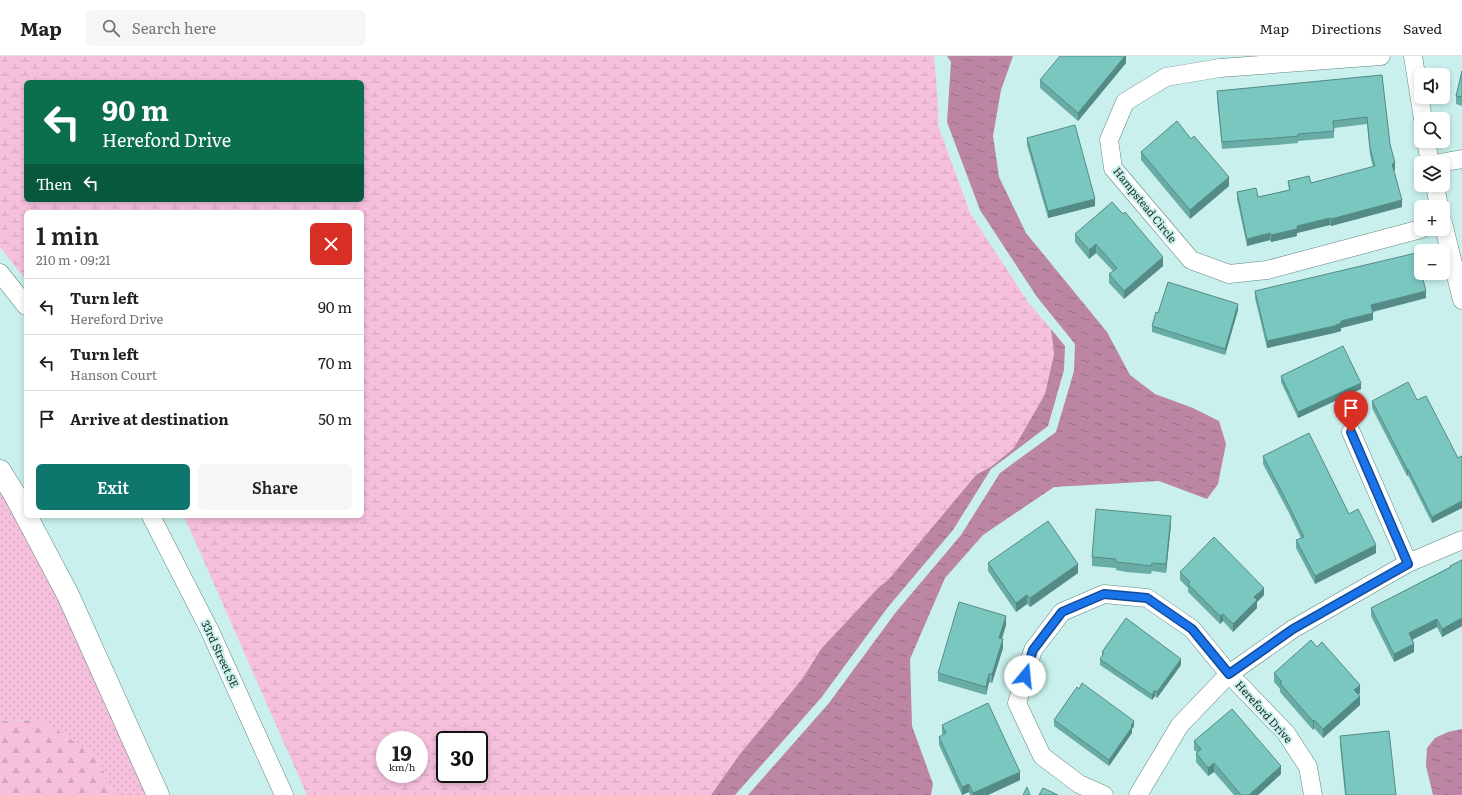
<!DOCTYPE html>
<html lang="en">
<head>
<meta charset="utf-8">
<style>
	:root { --surface:#fff; --page:#f6f6f6; --text:#202124; --muted:#757577; --line:#e0e0e0; --accent:#0f766e }
	body { margin:0; font-family:Literata,serif; background:var(--page); color:var(--text); height:100vh; display:flex; flex-direction:column; font-size:15px; white-space:nowrap }
	* { box-sizing:border-box; margin:0 }
	p { font-size:13px; color:var(--muted) }
	.icon { flex:none; width:22px; height:22px; fill:none; stroke:currentColor; stroke-width:2; stroke-linecap:round; stroke-linejoin:round }
	.map { position:relative; flex:1; overflow:hidden }
	.drawer { position:absolute; left:24px; top:154px; width:340px; height:308px; display:flex; flex-direction:column; background:var(--surface); border-radius:6px; box-shadow:0 2px 6px #0003 }
	.drawer>* { flex:none }
	.guide { position:absolute; left:24px; top:24px; width:340px; height:122px; border-radius:6px; box-shadow:0 2px 6px #0003; background:#0b6e4f; color:#fff; overflow:hidden }
	.tools { position:absolute; left:1414px; top:12px; display:grid; gap:8px }
	.tools a { display:grid; place-items:center; width:36px; height:36px; border-radius:6px; background:var(--surface); box-shadow:0 2px 6px #0003; font-size:20px }
	.speed { position:absolute; left:376px; top:675px; display:flex; gap:8px; font-size:20px; font-weight:700; text-align:center }
	.speed>* { display:grid; place-content:center; width:52px; height:52px; border-radius:50%; background:var(--surface); box-shadow:0 2px 6px #0003; line-height:1 }
	.speed small { font-size:10px; font-weight:400 }
	.speed .limit { border:2px solid #111; border-radius:6px; background:#fff; color:#111 }
	.pin { position:absolute; display:grid; place-items:center; width:34px; height:34px; color:#fff; margin:-41px -17px; border-radius:50% 50% 50% 0; rotate:-45deg; box-shadow:0 0 4px #0007 }
	.pin .icon { rotate:45deg }
	.me { position:absolute; width:44px; margin:-22px; rotate:17deg; stroke-linejoin:round; filter:drop-shadow(0 0 3px #0008) }
	.turn { display:flex; align-items:center; gap:14px; height:84px; padding:0 12px; font-size:18px }
	.turn .icon { width:52px; height:52px; stroke-width:2.5 }
	.turn b { display:block; font-size:28px; line-height:34px }
	.then { display:flex; align-items:center; height:38px; padding:0 12px; background:#0003; gap:8px; font-size:15px }
	.round { display:grid; place-items:center; flex:none; width:42px; height:42px; border-radius:6px; background:var(--page) }
	.head { display:flex; align-items:center; justify-content:space-between; height:68px; padding:0 12px }
	h1 { font-size:24px; font-weight:600; line-height:30px }
	.action { display:flex; gap:8px; margin-top:auto; padding:8px 12px }
	.action a { flex:1; height:46px; border-radius:6px; background:var(--accent); color:#fff; font-size:16px; font-weight:600; line-height:46px; text-align:center }
	.action a+a { background:var(--page); color:var(--text) }
	ul { padding:0; list-style:none }
	li { display:flex; align-items:center; gap:12px; height:56px; padding:0 12px; border-top:1px solid var(--line) }
	li div { flex:1 }
	li b { display:block; font-size:15px }
	li em { font-style:normal }
	header { display:flex; align-items:center; gap:24px; box-sizing:border-box; height:56px; padding:0 20px; background:var(--surface); border-bottom:1px solid var(--line) }
	header strong { font-size:19px }
	nav { display:flex; gap:22px; margin-inline-start:auto; font-size:14px }
	.search { width:280px; height:36px; background:var(--page); display:flex; align-items:center; gap:10px; box-sizing:border-box; padding:0 14px; border-radius:6px; color:var(--muted); font-size:15px }
	.map>svg:first-child { display:block }
</style>
</head>
<body>
<header>
<strong>Map</strong>
<div class="search"><svg class="icon" aria-label="search" viewBox="0 0 24 24"><circle cx="10" cy="10" r="6"/><path d="M15 15l6 6"/></svg>Search here</div>
<nav><a>Map</a><a>Directions</a><a>Saved</a></nav>
</header>
<div class="map">
<svg width="1462" height="739" viewBox="0 0 1462 739">
	<defs>
		<pattern id="grass-dots" width="8" height="8" patternUnits="userSpaceOnUse"><rect width="8" height="8" fill="#f6c0dd"/><path d="M2 2h.1M6 6h.1" fill="none" stroke="#d3a5be" stroke-width="1.8" stroke-linecap="round"/></pattern>
		<pattern id="forest-firs" width="22" height="20" patternUnits="userSpaceOnUse"><rect width="22" height="20" fill="#f6c0dd"/><path d="M5 1l3.5 6h-7zM16 11l3.5 6h-7z" fill="#d3a5be"/></pattern>
		<pattern id="wetland-marsh" width="20" height="14" patternUnits="userSpaceOnUse"><rect width="20" height="14" fill="#f6c0dd"/><path d="M1 5h8M5 5V1M11 12h8M15 12V8" fill="none" stroke="#d3a5be"/></pattern>
		<pattern id="water-ripples" width="26" height="14" patternUnits="userSpaceOnUse"><rect width="26" height="14" fill="#bb85a3"/><path d="M2 4q2-2 4 0t4 0M15 11q2-2 4 0t4 0" fill="none" stroke="#986d85"/></pattern>
	</defs>
	<rect width="100%" height="100%" fill="#c9f0ec"/>
	<path fill="url(#grass-dots)" d="M0,432L52,530L146,739H114L97,701L42,664L0,665Z"/>
	<path fill="url(#forest-firs)" d="M42,664L97,701L114,739H0V665Z"/>
	<path fill="url(#wetland-marsh)" fill-rule="evenodd" d="M0,0H934L938,48V69L970,157L1028,246L1051,273L1054,298L1045,338L1014,392L992,410L976,419L889,523L878,532L821,593L803,622L740,698L711,739H307L184,460H362V156H26V224L0,191ZM26,26H362V144H26ZM385,684H419V718H385ZM445,684H479V718H445Z"/>
	<g fill="url(#water-ripples)">
		<path d="M947,0H1013L1001,34L993,80L999,121L1026,177L1107,276L1130,319L1155,338L1193,352L1219,365L1226,388L1218,428L1207,443L1159,425L1054,431L983,479L945,522L910,603L912,670L933,728L931,739H748L829,647L896,556L961,479L1000,417L1056,376L1074,315L1075,288L1037,241L980,154L947,66L951,6Z"/>
		<path d="M1051,273L1065,290L1064,314L1048,370L991,413L953,474L888,551L821,642L735,739H711L740,698L803,622L821,593L878,532L889,523L976,419L992,410L1014,392L1045,338L1054,298Z"/>
		<path d="M1462,673V739H1433L1426,710L1427,692L1435,682L1448,676Z"/>
	</g>
	<g fill="none" stroke-linecap="round" stroke-linejoin="round">
		<g stroke="#608581" stroke-width="19">
			<g id="street">
				<path d="M1381,0L1220,12L1166,21L1125,46L1109,84L1113,112L1191,204L1229,218L1267,214L1421,173"/>
				<path d="M1413,0L1423,63"/>
				<path d="M1426,85L1430,107"/>
				<path d="M1439,107L1462,103"/>
				<path d="M1435,129L1439,151"/>
				<path d="M1443,167L1462,244"/>
				<path d="M0,217L26,250"/>
				<path d="M1351,376L1408,507"/>
				<path d="M151,460L210,575L284,739"/>
				<path d="M1104,739L1079,728L1042,700L1017,647L1033,594L1062,556L1104,538L1147,542L1192,573L1229,618L1286,677L1308,711L1313,739"/>
				<path d="M1138,739L1180,669L1229,618L1293,573L1408,507L1462,484"/>
			</g>
		</g>
		<g stroke="#608581" stroke-width="23">
			<path id="highway" d="M0,415L15,439L68,539L158,739"/>
		</g>
		<use href="#street" stroke="#fff" stroke-width="18"/>
		<use href="#highway" stroke="#fff" stroke-width="22"/>
	</g>
	<g fill="#69aba5">
		<path d="M1126,0V7L1078,65L1040,32V24Z"/>
		<path d="M1462,15V50L1456,48V40Z"/>
		<path d="M1382,19L1390,88L1395,114H1394L1402,151L1331,170L1330,169L1297,177V180L1271,186L1270,184L1247,190L1237,143V136L1258,141L1289,134L1288,125L1311,127L1373,111L1370,99L1367,68L1334,72V82L1298,85V87L1276,89L1222,93L1217,42V35Z"/>
		<path d="M1027,82L1095,150L1048,162L1027,89Z"/>
		<path d="M1141,96L1229,130L1190,163L1141,104Z"/>
		<path d="M1075,178L1163,210L1124,243L1109,227V218L1113,215L1096,197L1089,203L1075,186Z"/>
		<path d="M1255,235L1426,242L1373,256V264L1341,272V275L1334,277L1267,292L1255,242Z"/>
		<path d="M1238,254L1225,299L1152,276V270L1158,257Z"/>
		<path d="M1281,320L1361,333L1298,362L1281,326Z"/>
		<path d="M1417,344L1458,402L1462,400V452L1432,467L1408,419L1407,420L1372,352V345Z"/>
		<path d="M1263,400L1349,458L1376,497L1315,528L1296,492V484L1301,482L1288,455L1263,408Z"/>
		<path d="M1171,468L1166,517L1152,515L1151,518L1126,516L1116,514V512L1092,510V501Z"/>
		<path d="M1462,504V570L1442,581L1437,571L1412,584L1414,596L1394,606L1371,560V552L1450,511V510Z"/>
		<path d="M988,507L1078,517L1030,551L1027,548L1016,556L988,515Z"/>
		<path d="M1180,516L1264,539L1257,546V552L1233,576L1223,565L1220,568L1188,536V532L1180,524Z"/>
		<path d="M1006,569L1002,583L1003,592L992,627L989,626L986,639L938,625V617Z"/>
		<path d="M1102,596L1181,609L1157,642L1155,640L1152,644L1100,609V603L1102,601Z"/>
		<path d="M1274,617L1360,637L1358,639L1360,649L1323,682L1314,672L1313,674L1280,636V633L1274,626Z"/>
		<path d="M1054,664L1134,670L1132,673V677L1109,710L1054,670Z"/>
		<path d="M942,669L1020,724L988,739H970L969,736L962,739L939,689V681L943,679L942,677Z"/>
		<path d="M1340,680L1396,739H1345L1340,689Z"/>
		<path d="M1194,685L1281,718L1258,739H1234L1214,716L1208,720L1196,706V697L1197,696L1194,694Z"/>
	</g>
	<g fill="#558b86">
		<path d="M1125,0H1126V7L1078,65V57Z"/>
		<path d="M1395,107V114L1392,115V108Z"/>
		<path d="M1229,121V130L1190,163V154Z"/>
		<path d="M1095,143V150L1048,162V155Z"/>
		<path d="M1402,144V151L1331,170V163Z"/>
		<path d="M1330,162V169L1297,177V180L1271,186V179L1297,170Z"/>
		<path d="M1270,177V184L1247,190V183Z"/>
		<path d="M1096,188V197L1089,203V194Z"/>
		<path d="M1163,201V210L1124,243V235Z"/>
		<path d="M1426,235V242L1371,256V249Z"/>
		<path d="M1238,248V254L1225,299V293Z"/>
		<path d="M1373,257V264L1341,272V275L1334,277L1267,292V285L1341,265Z"/>
		<path d="M1361,327V333L1298,362V356Z"/>
		<path d="M1407,413H1408V419L1407,420Z"/>
		<path d="M1462,445V452L1432,467V461Z"/>
		<path d="M1171,460V468L1166,517V508Z"/>
		<path d="M1376,489V497L1315,528V520Z"/>
		<path d="M1078,508V517L1030,551V542Z"/>
		<path d="M1264,532V539L1257,546V552L1233,576V568L1254,541Z"/>
		<path d="M1027,539V548L1016,556V547Z"/>
		<path d="M1223,558V565L1220,568V560Z"/>
		<path d="M1006,560V569L999,591V582Z"/>
		<path d="M1462,562V570L1442,581V573Z"/>
		<path d="M1437,563V571L1409,585V577Z"/>
		<path d="M1003,583V592L992,627V618Z"/>
		<path d="M1414,588V596L1394,606V598Z"/>
		<path d="M1181,603V609L1157,642V636Z"/>
		<path d="M989,618V626L986,639V631Z"/>
		<path d="M1360,629V637L1354,643V634Z"/>
		<path d="M1155,634V640L1152,644V639Z"/>
		<path d="M1360,640V649L1323,682V673Z"/>
		<path d="M1314,664V672L1313,674V665Z"/>
		<path d="M1134,665V670L1132,673V677L1109,710V704Z"/>
		<path d="M1214,707V716L1208,720V712Z"/>
		<path d="M1281,710V718L1258,739H1249Z"/>
		<path d="M1020,716V724L988,739H973V737Z"/>
		<path d="M969,728V736L962,739V731Z"/>
	</g>
	<g fill="#7ac7c0" stroke="#558b86">
		<path d="M1060,0H1125L1078,57L1040,24Z"/>
		<path d="M1462,15V41L1456,40Z"/>
		<path d="M1382,19L1390,88L1395,107L1392,108L1402,144L1331,163L1330,162L1297,170V173L1271,179L1270,177L1247,183L1237,136L1256,132L1258,141L1290,134L1288,125L1309,120L1311,127L1375,110L1370,92L1367,61L1333,65L1334,75L1298,78V80L1276,82L1222,86L1217,35Z"/>
		<path d="M1177,65L1191,83L1194,80L1229,121L1190,154L1141,96Z"/>
		<path d="M1075,69L1095,143L1048,155L1027,82Z"/>
		<path d="M1112,146L1123,158L1125,156L1163,201L1124,235L1109,218L1117,212L1096,188L1089,194L1075,178Z"/>
		<path d="M1416,197L1426,235L1371,249L1373,257L1341,265V267L1334,270L1267,285L1255,235Z"/>
		<path d="M1168,226L1238,248L1225,293L1152,270L1156,256L1158,257Z"/>
		<path d="M1343,290L1361,327L1298,356L1281,320Z"/>
		<path d="M1408,326L1417,344L1426,340L1458,402L1462,400V445L1432,461L1408,413H1407L1372,345Z"/>
		<path d="M1309,377L1349,458L1358,453L1376,489L1315,520L1296,484L1304,481L1288,448L1263,400Z"/>
		<path d="M1096,453L1171,460L1166,508L1152,507L1151,510L1126,507L1116,506V503L1092,501Z"/>
		<path d="M1048,465L1078,508L1030,542L1027,539L1016,547L988,507Z"/>
		<path d="M1214,481L1264,532L1254,541L1257,544L1233,568L1223,558L1220,560L1188,528L1190,526L1180,516Z"/>
		<path d="M1462,504V562L1442,573L1437,563L1409,577L1414,588L1394,598L1371,552L1451,511L1450,510Z"/>
		<path d="M959,546L1006,560L999,582L1003,583L992,618H989L986,631L938,617Z"/>
		<path d="M1126,562L1181,603L1157,636L1155,634L1152,639L1100,603L1104,597L1102,596Z"/>
		<path d="M1311,584L1317,591L1322,586L1360,629L1354,634L1360,640L1323,673L1314,664L1313,665L1296,646L1280,627L1282,626L1274,617Z"/>
		<path d="M1082,627L1134,665L1131,670L1132,671L1109,704L1054,664L1077,631L1079,633Z"/>
		<path d="M988,647L1020,716L973,737L969,728L962,731L939,681L946,677L942,669Z"/>
		<path d="M1232,653L1281,710L1249,739H1241L1214,707L1208,712L1196,697L1201,693L1194,685Z"/>
		<path d="M1389,675L1396,739H1346L1340,680Z"/>
		<path d="M1027,731L1030,739H1023Z"/>
		<path d="M1043,732L1058,739H1039Z"/>
	</g>
	<g fill="none" stroke-linecap="round" stroke-linejoin="round">
		<g stroke="#114b97" stroke-width="10">
			<path id="route" d="M1025,620L1033,594L1062,556L1104,538L1147,542L1192,573L1229,618L1293,573L1408,508L1351,376"/>
		</g>
		<use href="#route" stroke="#1a73e8" stroke-width="7"/>
	</g>
	<g text-anchor="middle" stroke-width="4" stroke-linejoin="round" paint-order="stroke">
		<g font-size="11" fill="#20302e" stroke="#c9f0ec">
			<text transform="translate(1145 149) rotate(51)" y="4">Hampstead Circle</text>
			<text transform="translate(220 598) rotate(65)" y="4">33rd Street SE</text>
			<text transform="translate(1264 656) rotate(48)" y="4">Hereford Drive</text>
		</g>
	</g>
</svg>
<div class="tools">
<a><svg class="icon" aria-label="sound" viewBox="0 0 24 24"><path d="M4 9h4l5-4v14l-5-4H4zM17 9q2 3 0 6"/></svg></a>
<a><svg class="icon" aria-label="search" viewBox="0 0 24 24"><circle cx="10" cy="10" r="6"/><path d="M15 15l6 6"/></svg></a>
<a><svg class="icon" aria-label="layers" viewBox="0 0 24 24"><path d="M12 4l9 5-9 5-9-5zM3 14l9 5 9-5"/></svg></a>
<a>+</a>
<a>−</a>
</div>
<div class="speed"><div>19<small>km/h</small></div><div class="limit">30</div></div>
<div class="pin" style="left:1351px;top:376px;background:#d93025"><svg class="icon" aria-label="arrive" viewBox="0 0 24 24"><path d="M6 21V4h12l-3 4 3 4H6"/></svg></div>
<svg class="me" style="left:1025px;top:620px" viewBox="-20 -20 40 40"><circle r="19" fill="#fff"/><path d="M0-13L10 11 0 6-10 11z" fill="#1a73e8"/></svg>
<div class="guide">
<div class="turn"><svg class="icon" aria-label="left" viewBox="0 0 24 24"><path d="M17 20v-9H6M10 6l-5 5 5 5"/></svg><div><b>90 m</b>Hereford Drive</div></div>
<div class="then">Then<svg class="icon" aria-label="left" viewBox="0 0 24 24"><path d="M17 20v-9H6M10 6l-5 5 5 5"/></svg></div>
</div>
<section class="drawer">
<div class="head"><div><h1>1 min</h1><p>210 m · 09:21</p></div><a class="round" style="background:#d93025;color:#fff"><svg class="icon" aria-label="close" viewBox="0 0 24 24"><path d="M6 6l12 12M18 6L6 18"/></svg></a></div>
<ul>
<li><svg class="icon" aria-label="left" viewBox="0 0 24 24"><path d="M17 20v-9H6M10 6l-5 5 5 5"/></svg><div><b>Turn left</b><p>Hereford Drive</p></div><em>90 m</em></li>
<li><svg class="icon" aria-label="left" viewBox="0 0 24 24"><path d="M17 20v-9H6M10 6l-5 5 5 5"/></svg><div><b>Turn left</b><p>Hanson Court</p></div><em>70 m</em></li>
<li><svg class="icon" aria-label="arrive" viewBox="0 0 24 24"><path d="M6 21V4h12l-3 4 3 4H6"/></svg><div><b>Arrive at destination</b></div><em>50 m</em></li>
</ul>
<div class="action"><a>Exit</a><a>Share</a></div>
</section>
</div>
</body>
</html>
